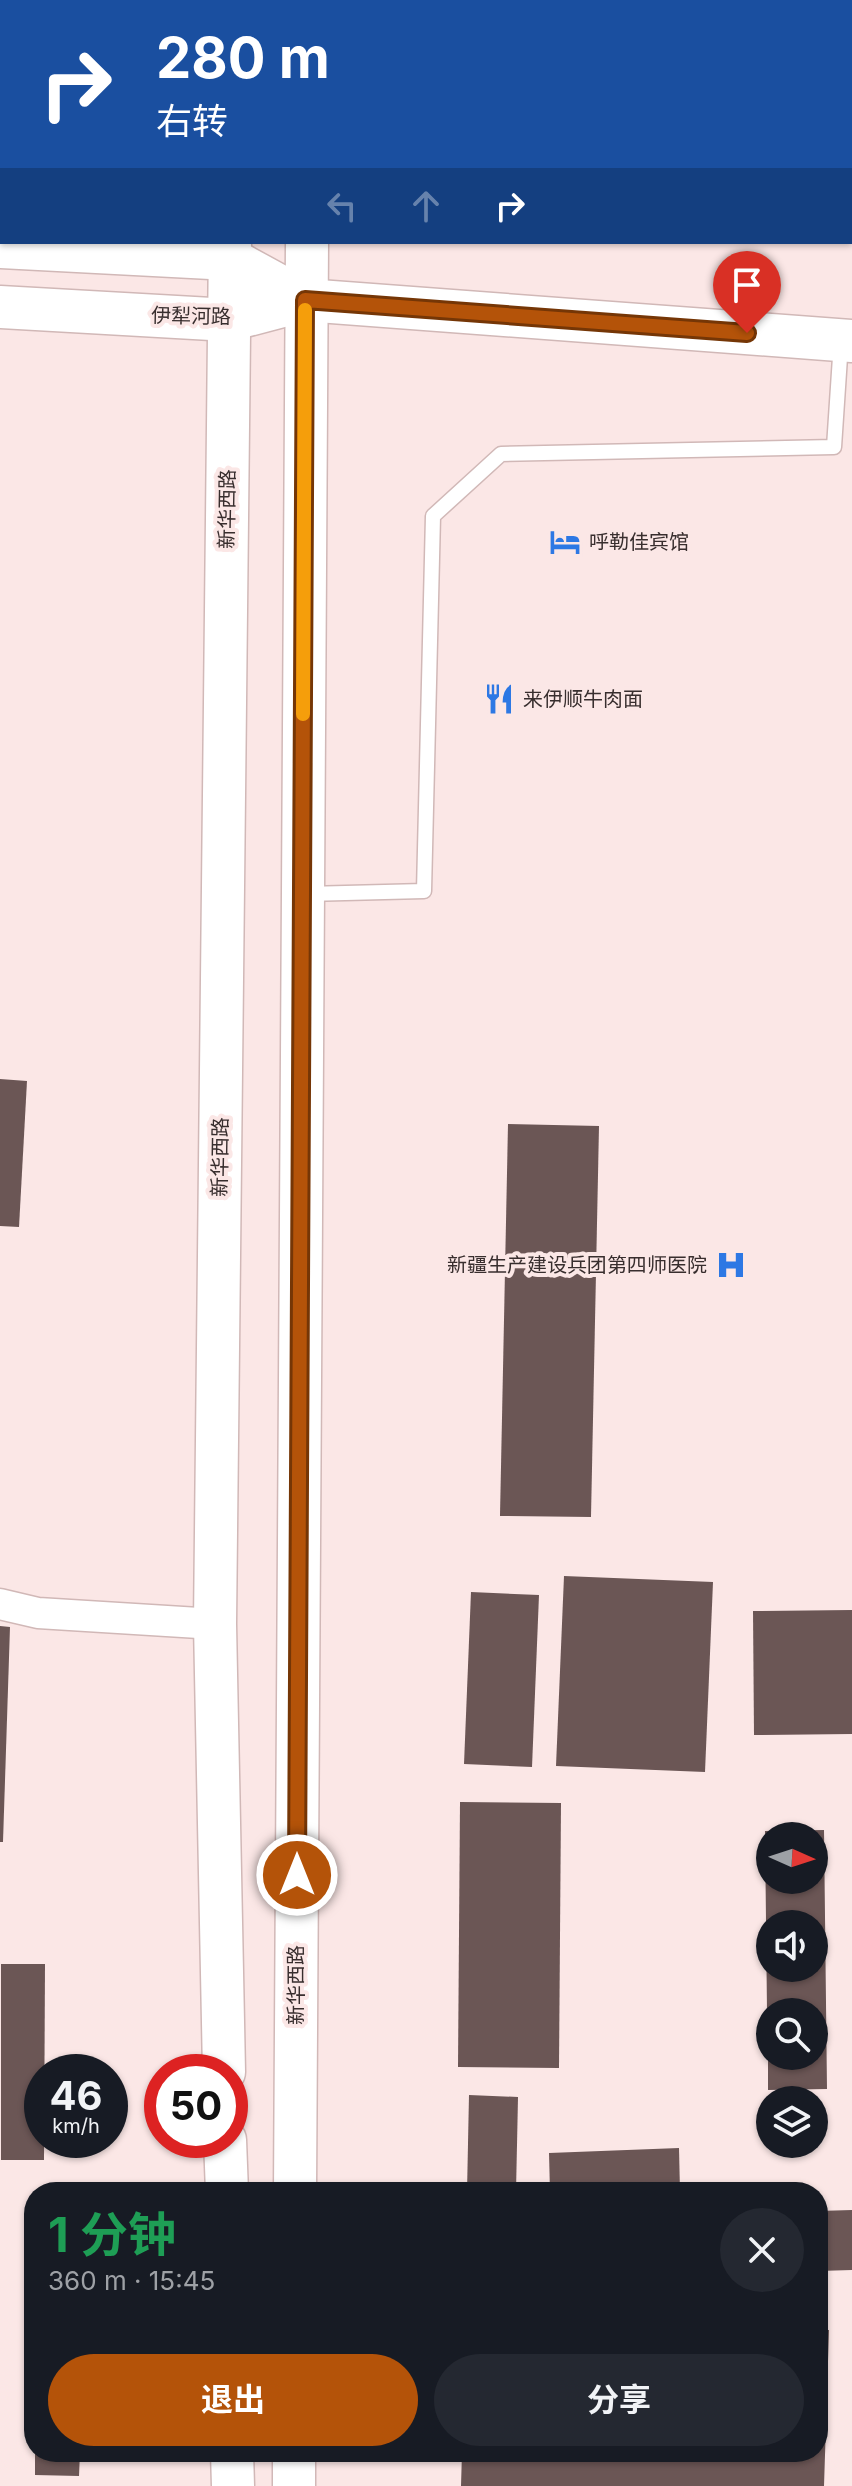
<!DOCTYPE html>
<html lang="zh">
<head>
<meta charset="utf-8">
<style>
	:root { --surface:#171b24; --page:#242831; --text:#f1f3f6; --muted:#9ea1a6; --accent:#b45309 }
	body { margin:0; font-family:Inter,"Noto Sans SC",sans-serif; background:var(--page); color:var(--text); height:100vh; display:flex; flex-direction:column; font-size:30px; white-space:nowrap }
	* { box-sizing:border-box; margin:0 }
	p { font-size:26px; color:var(--muted) }
	.icon { flex:none; width:44px; height:44px; fill:none; stroke:currentColor; stroke-width:2; stroke-linecap:round; stroke-linejoin:round }
	.map { position:relative; flex:1; overflow:hidden }
	.details { position:absolute; left:24px; top:2182px; width:804px; height:280px; display:flex; flex-direction:column; background:var(--surface); border-radius:32px; box-shadow:0 2px 6px #0004 }
	.details>* { flex:none }
	.hud { position:absolute; left:0px; top:0px; width:852px; height:244px; box-shadow:0 2px 6px #0004; background:#1a4fa0; color:#fff; overflow:hidden }
	.needle { width:52px; rotate:93deg }
	.controls { position:absolute; left:756px; top:1822px; display:grid; gap:16px }
	.controls a { display:grid; place-items:center; width:72px; height:72px; border-radius:50%; background:var(--surface); box-shadow:0 2px 6px #0004; font-size:40px }
	.speed { position:absolute; left:24px; top:2054px; display:flex; gap:16px; font-size:40px; font-weight:700; text-align:center }
	.speed>* { display:grid; place-content:center; width:104px; height:104px; border-radius:50%; background:var(--surface); box-shadow:0 2px 6px #0004; line-height:1 }
	.speed small { font-size:20px; font-weight:400 }
	.speed .limit { border:12px solid #d22; background:#fff; color:#111 }
	.pin { position:absolute; display:grid; place-items:center; width:68px; height:68px; color:#fff; margin:-82px -34px; border-radius:50% 50% 50% 0; rotate:-45deg; box-shadow:0 0 8px #0007 }
	.pin .icon { rotate:45deg }
	.me { position:absolute; width:88px; margin:-44px; rotate:0deg; stroke-linejoin:round; filter:drop-shadow(0 0 6px #0008) }
	.turn { display:flex; align-items:center; gap:28px; height:168px; padding:0 24px; font-size:36px }
	.turn .icon { width:104px; height:104px; stroke-width:2.5 }
	.turn b { display:block; font-size:56px; line-height:68px }
	.lanes { display:flex; align-items:center; height:76px; padding:0 24px; background:#0003; justify-content:center; gap:40px; direction:ltr }
	.lanes .off { opacity:.35 }
	.round { display:grid; place-items:center; flex:none; width:84px; height:84px; border-radius:42px; background:var(--page) }
	.overview { display:flex; align-items:center; justify-content:space-between; height:136px; padding:0 24px }
	h1 { font-size:48px; font-weight:700; line-height:60px; color:#1e9e55 }
	.action { display:flex; gap:16px; margin-top:auto; padding:16px 24px }
	.action a { flex:1; height:92px; border-radius:48px; background:var(--accent); color:#fff; font-size:32px; font-weight:700; line-height:92px; text-align:center }
	.action a+a { background:var(--page); color:var(--text) }
	.map>svg:first-child { display:block }
</style>
</head>
<body>
<div class="map">
<svg width="852" height="2486" viewBox="0 0 852 2486">
	<rect width="100%" height="100%" fill="#fbe7e6"/>
	<g fill="#6b5655" fill-rule="evenodd">
		<path d="M0,1079L27,1081L19,1227L0,1226Z"/>
		<path d="M508,1124L599,1126L591,1517L500,1516Z"/>
		<path d="M564,1576L713,1582L705,1772L556,1766Z"/>
		<path d="M471,1592L539,1595L532,1767L464,1764Z"/>
		<path d="M852,1610V1734L754,1735L753,1611Z"/>
		<path d="M0,1626L10,1627L3,1842H0Z"/>
		<path d="M460,1802L561,1803L559,2068L458,2067Z"/>
		<path d="M824,1830L827,2089L768,2090V2056H814V2012H767L765,1831ZM770,1836H814V1880H770ZM770,1924H814V1968H770Z"/>
		<path d="M1,1964H45L44,2160H1Z"/>
		<path d="M469,2095L518,2097L516,2192H467Z"/>
		<path d="M679,2148L680,2192H550L549,2153Z"/>
		<path d="M852,2210V2270L818,2271V2211Z"/>
		<path d="M818,2330H829L824,2486H461L462,2452H818Z"/>
		<path d="M35,2452H80L79,2476L35,2475Z"/>
	</g>
	<g fill="none" stroke-linecap="round" stroke-linejoin="round">
		<g stroke="#d1b8b7" stroke-width="17">
			<path id="service" d="M306,894L424,891L433,516L501,454L834,447L841,342"/>
		</g>
		<g stroke="#d1b8b7" stroke-width="33">
			<path id="minor" d="M0,1604L38,1613L215,1624"/>
		</g>
		<g stroke="#d1b8b7" stroke-width="45">
			<g id="secondary">
				<path d="M238,2V0"/>
				<path d="M316,2V0"/>
				<path d="M0,247L230,259L305,300"/>
				<path d="M0,307L229,320L305,300L852,341"/>
				<path d="M224,2072L215,1624L230,242"/>
				<path d="M225,2140L227,2192"/>
				<path d="M295,2192L307,242"/>
				<path d="M232,2452L233,2486"/>
				<path d="M294,2486V2452"/>
			</g>
		</g>
		<use href="#service" stroke="#fff" stroke-width="14"/>
		<use href="#minor" stroke="#fff" stroke-width="30"/>
		<use href="#secondary" stroke="#fff" stroke-width="42"/>
	</g>
	<g fill="none" stroke-linecap="round" stroke-linejoin="round">
		<g stroke="#753606" stroke-width="20">
			<path id="route" d="M297,1875L305,300L747,333"/>
		</g>
		<use href="#route" stroke="#b45309" stroke-width="14"/>
		<path stroke="#f59e0b" stroke-width="14" d="M303,714L305,310"/>
	</g>
	<defs>
		<g id="hotel-bare" transform="scale(2.4)"><path d="M-6-4.5h1.5V1H6V5H4.5V3h-9V5H-6ZM-4 0a1.8 1.8 0 1 1 3.6 0ZM.5 0V-2.5h3Q6-2.5 6 0Z" fill="#2d78e4" stroke="#fbe7e6" stroke-width="2.5" paint-order="stroke"/></g>
		<g id="restaurant-bare" transform="scale(2.4)"><path d="M-5-6h1v4h1v-4h1v4h1v-4h1v5L-1.5 .5V6h-2V.5L-5-1ZM5-6V6H3V1.5H1.5Q1.5-4 5-6Z" fill="#2d78e4" stroke="#fbe7e6" stroke-width="2.5" paint-order="stroke"/></g>
		<g id="hospital-bare" transform="scale(2.4)"><path d="M-5-5h3v3.5h4V-5h3V5h-3V1.5h-4V5h-3Z" fill="#2d78e4" stroke="#fbe7e6" stroke-width="2.5" paint-order="stroke"/></g>
	</defs>
	<g fill-rule="evenodd">
		<use href="#hotel-bare" x="565" y="542"/>
		<use href="#restaurant-bare" x="499" y="699"/>
		<use href="#hospital-bare" x="731" y="1265"/>
	</g>
	<g text-anchor="middle" stroke-width="8" stroke-linejoin="round" paint-order="stroke">
		<g font-size="20" fill="#382e2e" stroke="#fbe7e6">
			<text transform="translate(191 316) rotate(1)" y="7">伊犁河路</text>
			<text transform="translate(227 509) rotate(-89)" y="7">新华西路</text>
			<text transform="translate(220 1157) rotate(-89)" y="7">新华西路</text>
			<text transform="translate(296 1985) rotate(-90)" y="7">新华西路</text>
		</g>
		<g font-size="20" fill="#382e2e" stroke="#fbe7e6" text-anchor="start">
			<text x="589" y="549">呼勒佳宾馆</text>
			<text x="523" y="706">来伊顺牛肉面</text>
			<text x="707" y="1272" text-anchor="end">新疆生产建设兵团第四师医院</text>
		</g>
	</g>
</svg>
<div class="controls">
<a><svg class="needle" viewBox="-14 -14 28 28"><path d="M0-13l5 13h-10z" fill="#e53935"/><path d="M0 13l5-13h-10z" fill="#9ea1a6"/></svg></a>
<a><svg class="icon" aria-label="sound" viewBox="0 0 24 24"><path d="M4 9h4l5-4v14l-5-4H4zM17 9q2 3 0 6"/></svg></a>
<a><svg class="icon" aria-label="search" viewBox="0 0 24 24"><circle cx="10" cy="10" r="6"/><path d="M15 15l6 6"/></svg></a>
<a><svg class="icon" aria-label="layers" viewBox="0 0 24 24"><path d="M12 4l9 5-9 5-9-5zM3 14l9 5 9-5"/></svg></a>
</div>
<div class="speed"><div>46<small>km/h</small></div><div class="limit">50</div></div>
<div class="pin" style="left:747px;top:333px;background:#d93025"><svg class="icon" aria-label="arrive" viewBox="0 0 24 24"><path d="M6 21V4h12l-3 4 3 4H6"/></svg></div>
<svg class="me" style="left:297px;top:1875px" viewBox="-20 -20 40 40"><circle r="17" fill="#b45309" stroke="#fff" stroke-width="3"/><path d="M0-11L8 9 0 5-8 9z" fill="#fff"/></svg>
<div class="hud">
<div class="turn"><svg class="icon" aria-label="right" viewBox="0 0 24 24"><path d="M7 20v-9h11M14 6l5 5-5 5"/></svg><div><b>280 m</b>右转</div></div>
<div class="lanes"><svg class="icon off" aria-label="left" viewBox="0 0 24 24"><path d="M17 20v-9H6M10 6l-5 5 5 5"/></svg><svg class="icon off" aria-label="ahead" viewBox="0 0 24 24"><path d="M12 20V5M6 11l6-6 6 6"/></svg><svg class="icon" aria-label="right" viewBox="0 0 24 24"><path d="M7 20v-9h11M14 6l5 5-5 5"/></svg></div>
</div>
<section class="details">
<div class="overview"><div><h1>1 分钟</h1><p>360 m · 15:45</p></div><a class="round"><svg class="icon" aria-label="close" viewBox="0 0 24 24"><path d="M6 6l12 12M18 6L6 18"/></svg></a></div>
<div class="action"><a>退出</a><a>分享</a></div>
</section>
</div>
</body>
</html>
